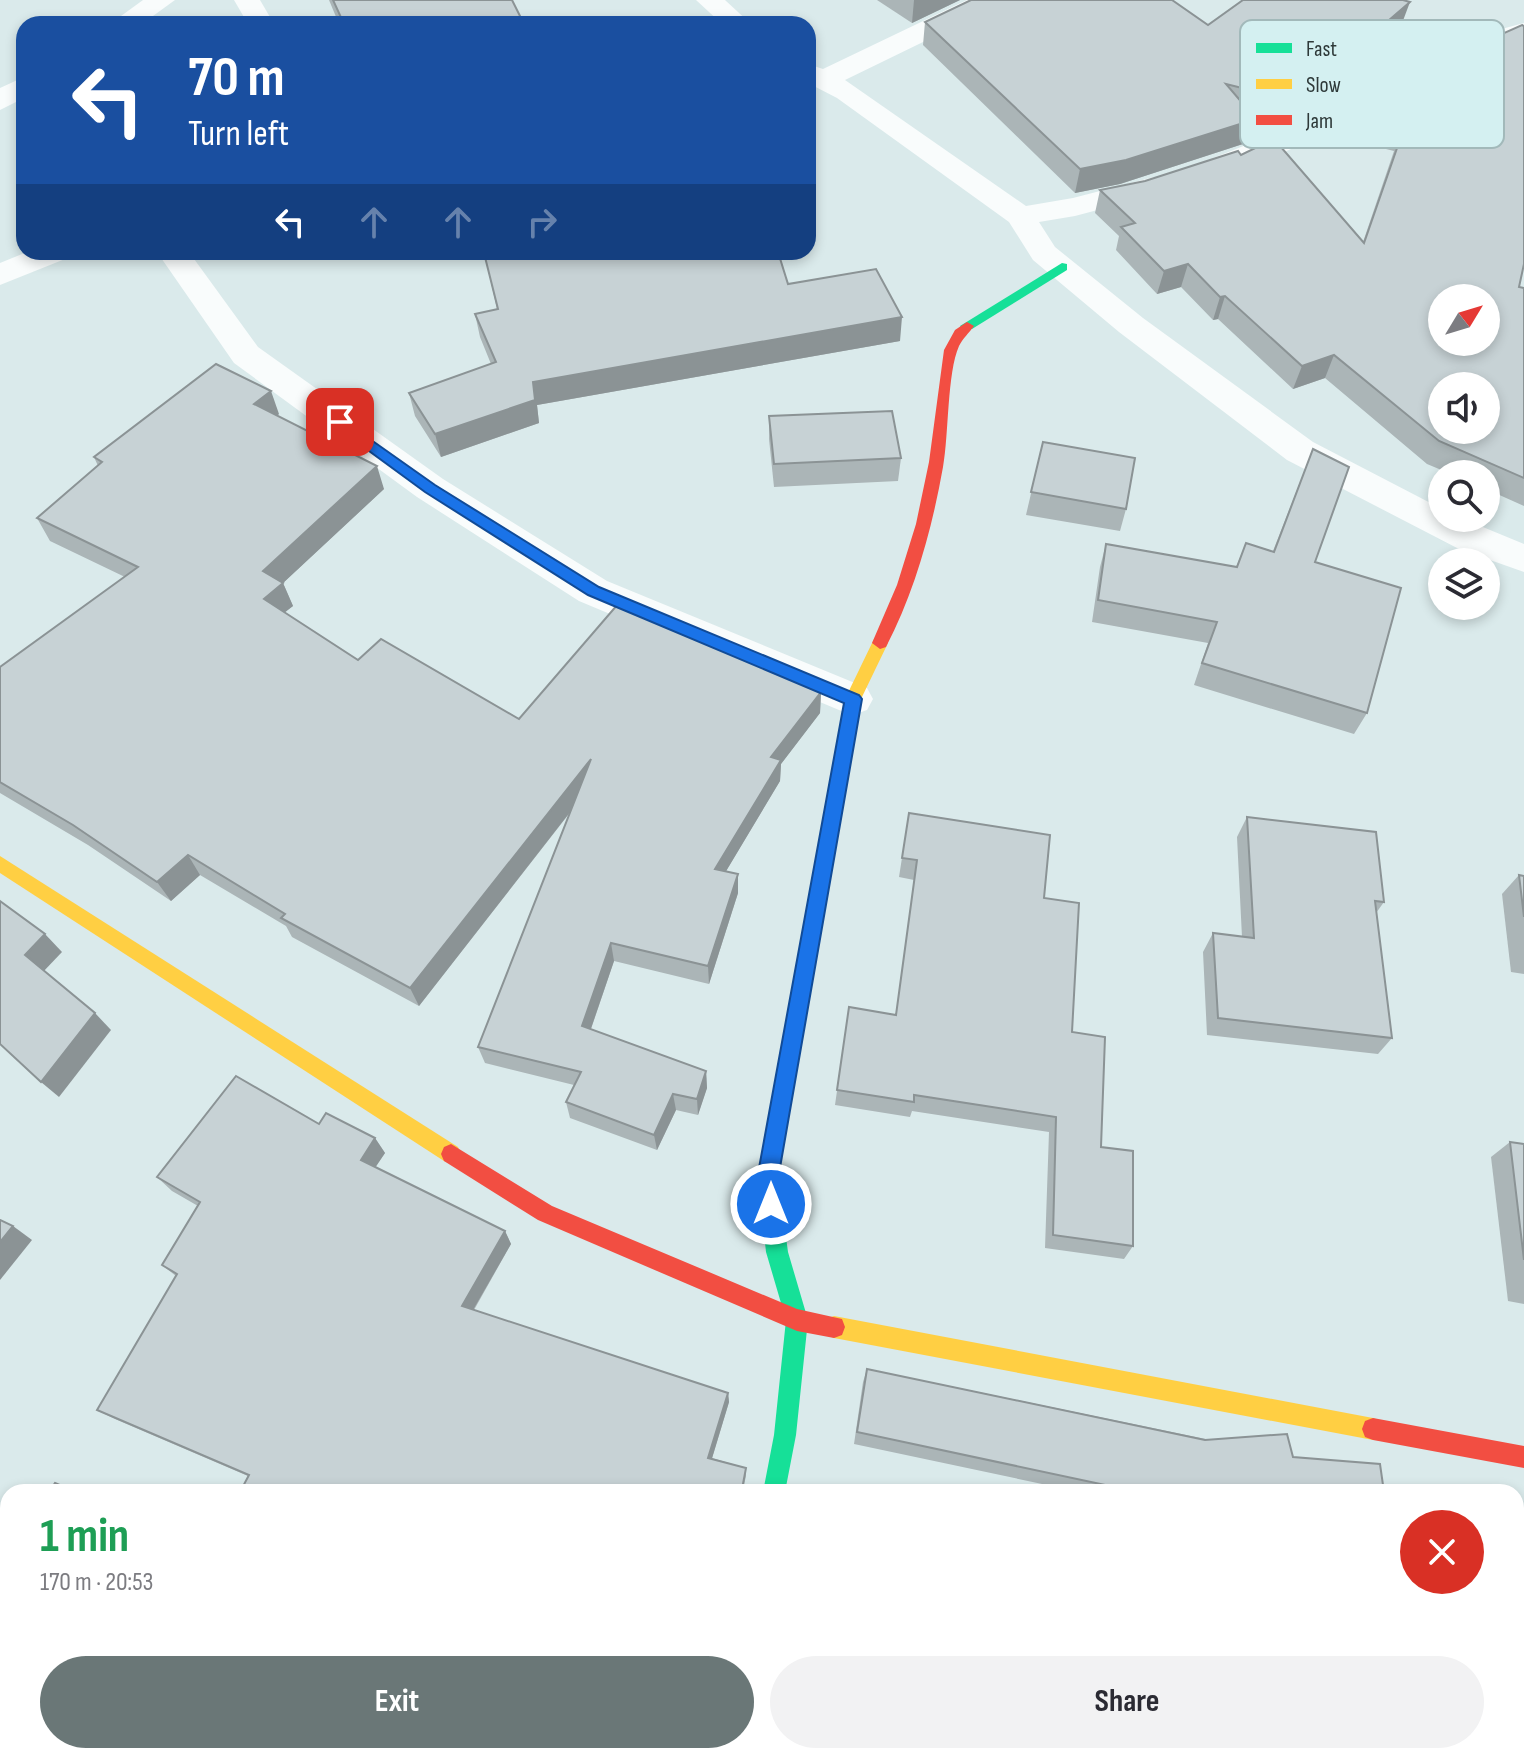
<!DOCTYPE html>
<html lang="en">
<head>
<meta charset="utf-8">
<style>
	:root { --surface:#fff; --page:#f2f2f3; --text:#2b2b33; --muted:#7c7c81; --accent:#6a7777 }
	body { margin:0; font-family:"Sofia Sans Condensed",sans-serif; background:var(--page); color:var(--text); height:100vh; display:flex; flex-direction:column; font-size:30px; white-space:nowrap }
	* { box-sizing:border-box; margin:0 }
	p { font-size:26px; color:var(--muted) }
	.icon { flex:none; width:44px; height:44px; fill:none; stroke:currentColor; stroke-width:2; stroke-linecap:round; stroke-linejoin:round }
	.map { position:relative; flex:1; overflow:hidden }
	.sheet { position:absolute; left:0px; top:1484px; width:1524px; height:280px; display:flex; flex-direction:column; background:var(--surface); border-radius:24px 24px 0 0; box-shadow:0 4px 12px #0003 }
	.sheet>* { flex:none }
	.banner { position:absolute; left:16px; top:16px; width:800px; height:244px; border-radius:24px; box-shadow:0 4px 12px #0003; background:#1a4fa0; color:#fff; overflow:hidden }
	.needle { width:52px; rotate:52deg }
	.tools { position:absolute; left:1428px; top:284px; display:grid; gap:16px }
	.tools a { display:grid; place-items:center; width:72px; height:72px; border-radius:50%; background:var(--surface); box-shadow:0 4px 12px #0003; font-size:40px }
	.pin { position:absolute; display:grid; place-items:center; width:68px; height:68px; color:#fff; margin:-34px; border-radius:16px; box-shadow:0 4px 12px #0006 }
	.me { position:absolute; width:88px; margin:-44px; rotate:0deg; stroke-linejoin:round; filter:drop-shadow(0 0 6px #0008) }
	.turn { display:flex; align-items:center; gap:28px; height:168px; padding:0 40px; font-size:36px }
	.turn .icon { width:104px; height:104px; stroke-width:2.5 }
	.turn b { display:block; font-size:56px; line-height:68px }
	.lanes { display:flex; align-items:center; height:76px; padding:0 40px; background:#0003; justify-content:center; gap:40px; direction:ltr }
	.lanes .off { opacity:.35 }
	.round { display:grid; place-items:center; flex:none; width:84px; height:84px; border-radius:42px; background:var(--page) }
	.summary { display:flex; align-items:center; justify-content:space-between; height:136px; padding:0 40px }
	h1 { font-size:48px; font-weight:700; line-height:60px; color:#1e9e55 }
	.cta { display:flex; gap:16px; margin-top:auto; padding:16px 40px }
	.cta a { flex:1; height:92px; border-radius:48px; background:var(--accent); color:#fff; font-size:32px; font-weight:700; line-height:92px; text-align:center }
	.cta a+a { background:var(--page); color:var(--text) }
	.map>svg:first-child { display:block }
</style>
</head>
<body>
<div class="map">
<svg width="1524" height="1764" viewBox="0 0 1524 1764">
	<rect width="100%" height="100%" fill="#daeaeb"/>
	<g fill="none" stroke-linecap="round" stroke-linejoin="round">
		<g fill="#f9fcfc" fill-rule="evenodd">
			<path d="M143,0H175L142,24H110Z"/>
			<path d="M234,0H260L274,24H248Z"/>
			<path d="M696,0H725L751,24H722Z"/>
			<path d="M967,0H1001L997,6L845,80L1026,206L1073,198L1154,177L1165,180L1169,186L1165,192L1075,216L1039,222L1055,247L1143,318L1313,442L1442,509V518H1461L1524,544V572L1459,549L1287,460L1119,332L1033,260L1009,222L837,98L808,83V64L823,69Z"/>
			<path d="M1524,23V40C1488,50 1454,64 1421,80C1379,101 1254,180 1213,170L1209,164L1213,158C1320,119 1413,50 1524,23Z"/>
			<path d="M24,77V98L0,110V88Z"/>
			<path d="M27,252H70L65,259L0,285V263Z"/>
			<path d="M157,252H189L258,347L443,479L607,581L867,688L873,699L867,710L853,715L839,710L579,601L417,497L234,363Z"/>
			<path d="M687,1756H749L748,1764H686Z"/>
		</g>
		<g fill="#16e098" fill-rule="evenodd">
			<path d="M1062,263L1067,264V270L972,329H962L960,326Z"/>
			<path d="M780,1101L787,1103L790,1110L778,1179L788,1252L808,1320L796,1435L785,1492H763L774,1435L786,1320L766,1252L758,1179L770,1110L773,1103Z"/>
		</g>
		<g fill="#ffcf43" fill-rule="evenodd">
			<path d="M880,637L888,643L861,699L790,1110L787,1117L780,1119L773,1117L770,1110L845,699L874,639Z"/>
			<path d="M0,856L458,1147L461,1154L458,1161L451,1164L444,1161L0,873Z"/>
			<path d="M834,1316L1373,1418L1381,1421L1384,1429L1381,1437L1373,1440L834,1338L826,1335L823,1327L826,1319Z"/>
		</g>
		<g fill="#f24e42" fill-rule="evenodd">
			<path d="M967,322L974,326C969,333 963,338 959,346C947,373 949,434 943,467C932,529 915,591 886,647L880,649L872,643L897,585L916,524L929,462L944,350L955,330Z"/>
			<path d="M451,1144L552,1206L797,1309L842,1319L845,1327L842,1335L834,1338L797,1331L538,1220L444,1161L441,1154L444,1147Z"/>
			<path d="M1373,1418L1524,1446V1468L1373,1440L1365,1437L1362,1429L1365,1421Z"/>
		</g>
	</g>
	<g fill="#abb5b7">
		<path d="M329,0H512L524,24H339Z"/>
		<path d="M877,0H960L912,23Z"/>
		<path d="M925,22L1208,25L1401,26L1344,76L1326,68L1263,119L1255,117L1249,142L1120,184L1075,193L923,45Z"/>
		<path d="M1403,78L1519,287L1524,288V506L1486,489V474H1451L1427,464L1325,378L1293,389L1218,319L1213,320L1181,287L1157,294L1116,250L1119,236L1095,213L1100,190L1145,181L1241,155L1363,242L1394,151L1374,146Z"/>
		<path d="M485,257L788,284L900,341L537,405L539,423L441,457L415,416L409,393L491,364L480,337L475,314L497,309Z"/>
		<path d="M279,414L277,416L384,489L283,583L293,606L284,612L358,660L519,719L692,637L821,692L820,713L781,764L780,781L726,871L738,893L709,984L614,961L591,1029L706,1071L707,1088L698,1115L676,1110L657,1150L570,1118L566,1102L574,1085L485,1063L478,1047L572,810L419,1006L292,937L286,926L200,875L171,901L88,845L0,793V667L125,577L50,541L37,518L98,466L94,457Z"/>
		<path d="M769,416L901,458L898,481L774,487L769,439Z"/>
		<path d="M1043,442L1126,509L1120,531L1026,515Z"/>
		<path d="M1313,449L1315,562L1367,713L1354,734L1194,685L1208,643L1092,622L1100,567L1106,544L1236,567L1246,543L1273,551Z"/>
		<path d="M909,813L1044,898L1072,1032L1101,1147L1133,1246L1124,1259L1045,1248L1049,1132L912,1111L910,1117L835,1105L849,1007L896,1015L914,880L899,877Z"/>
		<path d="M1247,817L1384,902L1376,913L1392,1038L1378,1054L1207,1035L1203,952L1213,933L1242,937L1237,837Z"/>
		<path d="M1519,875L1524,876V974L1511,972L1502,894Z"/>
		<path d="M319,1124L375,1138L385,1153L375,1167L505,1231L511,1244L474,1310L728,1393L729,1402L712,1458L746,1468V1476L744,1485L747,1488L748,1492H240L248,1476L115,1419L97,1410L176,1276L162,1265L198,1206L172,1191L157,1177Z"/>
		<path d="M1510,1142L1524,1144V1304L1508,1301L1491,1157Z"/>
		<path d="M867,1369L1293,1457L1384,1492H1080L854,1444L863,1382Z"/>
		<rect x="959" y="1756" width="137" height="8"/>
		<path d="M1421,1756H1516L1524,1764H1423Z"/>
	</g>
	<g fill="#8b9395">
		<path d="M914,0H960L912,23Z"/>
		<path d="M1410,2L1401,26L1344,76L1352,52Z"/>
		<path d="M1334,45L1326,68L1263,119L1270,95Z"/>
		<path d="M1256,119L1249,142L1120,184L1075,193L1080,169Z"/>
		<path d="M1188,264L1181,287L1157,294L1164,271Z"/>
		<path d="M1225,296L1218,319L1213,320L1220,297Z"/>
		<path d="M902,317L900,341L537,405L539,423L441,457L435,434L533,382Z"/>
		<path d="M1334,355L1325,378L1293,389L1302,366Z"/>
		<path d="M271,391L279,414L263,427L254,404Z"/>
		<path d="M377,466L384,489L282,584L283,583L293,606L274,621L264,599L263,571Z"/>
		<path d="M821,692L820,713L781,764L780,781L716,888L715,869L771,757Z"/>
		<path d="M591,759L595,780L419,1006L410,988Z"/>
		<path d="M188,855L200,875L171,901L157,882Z"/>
		<path d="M738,874V893L709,984L708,966Z"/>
		<path d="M45,934L62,952L42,973L25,955Z"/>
		<path d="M611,943L614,961L586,1043L582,1026Z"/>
		<path d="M95,1013L111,1030L59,1097L41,1082Z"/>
		<path d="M706,1071L707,1088L698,1115L697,1099Z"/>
		<path d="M673,1094L676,1110L657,1150L654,1135Z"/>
		<path d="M375,1138L385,1153L371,1174L361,1160Z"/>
		<path d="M13,1226L32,1240L0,1280V1242Z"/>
		<path d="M505,1231L511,1244L469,1317L462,1306Z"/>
		<path d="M728,1393L729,1402L710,1465L708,1458Z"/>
		<path d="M0,1554L8,1558V1563L0,1559Z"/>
		<path d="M131,1756H150L146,1764H127Z"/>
		<path d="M376,1756H388L384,1764H373Z"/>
		<path d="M606,1756H611L609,1764H604Z"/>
	</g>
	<g fill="#c7d2d5" stroke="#8b9395" stroke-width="2" fill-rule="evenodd">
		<path d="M333,0H512L524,24H344Z"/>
		<path d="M971,0H1172L1208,25L1243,0H1403L1410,2L1352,52L1334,45L1270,95L1226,84L1256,119L1126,160L1080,169L925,22Z"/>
		<path d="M1522,25L1524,26V264L1519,287L1524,288V478L1439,441L1334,355L1302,366L1225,296L1220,297L1188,264L1164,271L1121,227L1135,223L1100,190L1145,181L1238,151L1241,155L1274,139L1364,243L1404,128L1383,123L1403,78ZM1442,298H1486V342H1442ZM1442,386H1486V430H1442Z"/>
		<path d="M519,252H778L788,284L876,269L902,317L533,382L535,400L435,434L409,393L496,362L475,314L498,309L485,257Z"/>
		<path d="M216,364L271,391L254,404L377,466L263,571L283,583L264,599L358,660L381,639L519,719L618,604L692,637L696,633L821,692L771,757L781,760L715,869L738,874L708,966L611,943L582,1026L706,1071L697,1099L673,1094L654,1135L566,1102L581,1072L478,1047L591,759L410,988L281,918L285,914L188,855L157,882L73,825L0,782V667L138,567L37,518L102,462L94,457Z"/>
		<path d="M892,411L901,458L774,464L769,416Z"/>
		<path d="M1043,442L1135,458L1126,509L1031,492Z"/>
		<path d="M1313,449L1349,467L1315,562L1401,588L1367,713L1202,663L1217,622L1098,600L1106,544L1237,567L1246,543L1274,552Z"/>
		<path d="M909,813L1050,835L1044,898L1079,903L1072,1032L1105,1037L1101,1147L1133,1151V1246L1053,1235L1056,1117L914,1095V1102L837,1090L849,1007L896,1015L917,860L902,858Z"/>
		<path d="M1247,817L1376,832L1384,902L1375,901L1392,1038L1218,1018L1213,933L1254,938Z"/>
		<path d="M1519,875L1524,876V917Z"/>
		<path d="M0,901L45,934L25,955L95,1013L41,1082L0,1044Z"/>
		<path d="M236,1076L319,1124L326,1113L375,1138L361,1160L505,1231L462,1306L728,1393L708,1458L746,1468L743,1484L747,1488V1492H240L249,1475L97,1410L177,1274L162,1265L200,1202L157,1177Z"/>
		<path d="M1510,1142L1524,1144V1260Z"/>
		<path d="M0,1220L13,1226L0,1242Z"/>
		<path d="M867,1369L1205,1440L1287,1434L1293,1457L1380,1464L1384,1492H1138L857,1432Z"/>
		<path d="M55,1483L76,1492H49Z"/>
		<path d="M0,1559L8,1562V1756H131L127,1764H0Z"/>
		<path d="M1524,1578V1764H1450L1449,1756H1516V1579Z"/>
		<path d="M282,1756H376L373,1764H279Z"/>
		<path d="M490,1756H606L604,1764H488Z"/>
		<rect x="965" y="1756" width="131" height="8"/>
	</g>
	<path fill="#1a73e8" stroke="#114b97" stroke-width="2" d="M340,418L435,485L599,587L859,695L862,699L778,1179L781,1204L778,1211L771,1214L763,1211L757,1179L844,703L588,595L425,492L335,426L333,422Z"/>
	<rect x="1240" y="20" width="264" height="128" rx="12" fill="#d4f0f1" stroke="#a2b9ba" stroke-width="2"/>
	<rect x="1256" y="43" width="36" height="10" fill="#16e098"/>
	<rect x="1256" y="79" width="36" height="10" fill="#ffcf43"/>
	<rect x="1256" y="115" width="36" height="10" fill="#f24e42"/>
	<g font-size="22" fill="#2e3939">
		<text x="1306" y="56">Fast</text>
		<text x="1306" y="92">Slow</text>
		<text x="1306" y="128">Jam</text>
	</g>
</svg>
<div class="tools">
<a><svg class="needle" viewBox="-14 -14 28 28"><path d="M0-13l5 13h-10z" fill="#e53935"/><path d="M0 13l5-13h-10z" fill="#7c7c81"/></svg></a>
<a><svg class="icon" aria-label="sound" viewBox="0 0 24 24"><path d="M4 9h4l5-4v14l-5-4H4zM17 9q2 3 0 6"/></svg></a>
<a><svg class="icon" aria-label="search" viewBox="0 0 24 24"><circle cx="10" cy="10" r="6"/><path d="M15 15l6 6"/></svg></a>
<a><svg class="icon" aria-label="layers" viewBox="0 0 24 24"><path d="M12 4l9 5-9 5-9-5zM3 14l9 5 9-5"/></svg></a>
</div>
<div class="pin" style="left:340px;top:422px;background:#d93025"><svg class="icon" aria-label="arrive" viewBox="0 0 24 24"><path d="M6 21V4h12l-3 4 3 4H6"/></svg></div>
<svg class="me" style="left:771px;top:1204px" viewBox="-20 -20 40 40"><circle r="17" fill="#1a73e8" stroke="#fff" stroke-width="3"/><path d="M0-11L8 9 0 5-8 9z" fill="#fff"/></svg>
<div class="banner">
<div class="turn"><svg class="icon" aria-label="left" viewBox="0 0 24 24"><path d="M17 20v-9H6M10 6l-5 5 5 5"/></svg><div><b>70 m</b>Turn left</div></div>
<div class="lanes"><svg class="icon" aria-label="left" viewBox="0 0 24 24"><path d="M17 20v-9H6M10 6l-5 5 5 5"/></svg><svg class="icon off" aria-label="ahead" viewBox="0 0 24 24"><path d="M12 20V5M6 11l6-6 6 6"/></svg><svg class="icon off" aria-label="ahead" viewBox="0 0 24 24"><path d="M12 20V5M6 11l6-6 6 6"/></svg><svg class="icon off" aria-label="right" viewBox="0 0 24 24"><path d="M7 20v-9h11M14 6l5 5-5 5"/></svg></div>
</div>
<section class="sheet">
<div class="summary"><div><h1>1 min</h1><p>170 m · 20:53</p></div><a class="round" style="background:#d93025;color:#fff"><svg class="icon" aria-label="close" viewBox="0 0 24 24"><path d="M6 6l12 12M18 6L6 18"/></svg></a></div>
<div class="cta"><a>Exit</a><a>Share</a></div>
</section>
</div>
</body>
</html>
